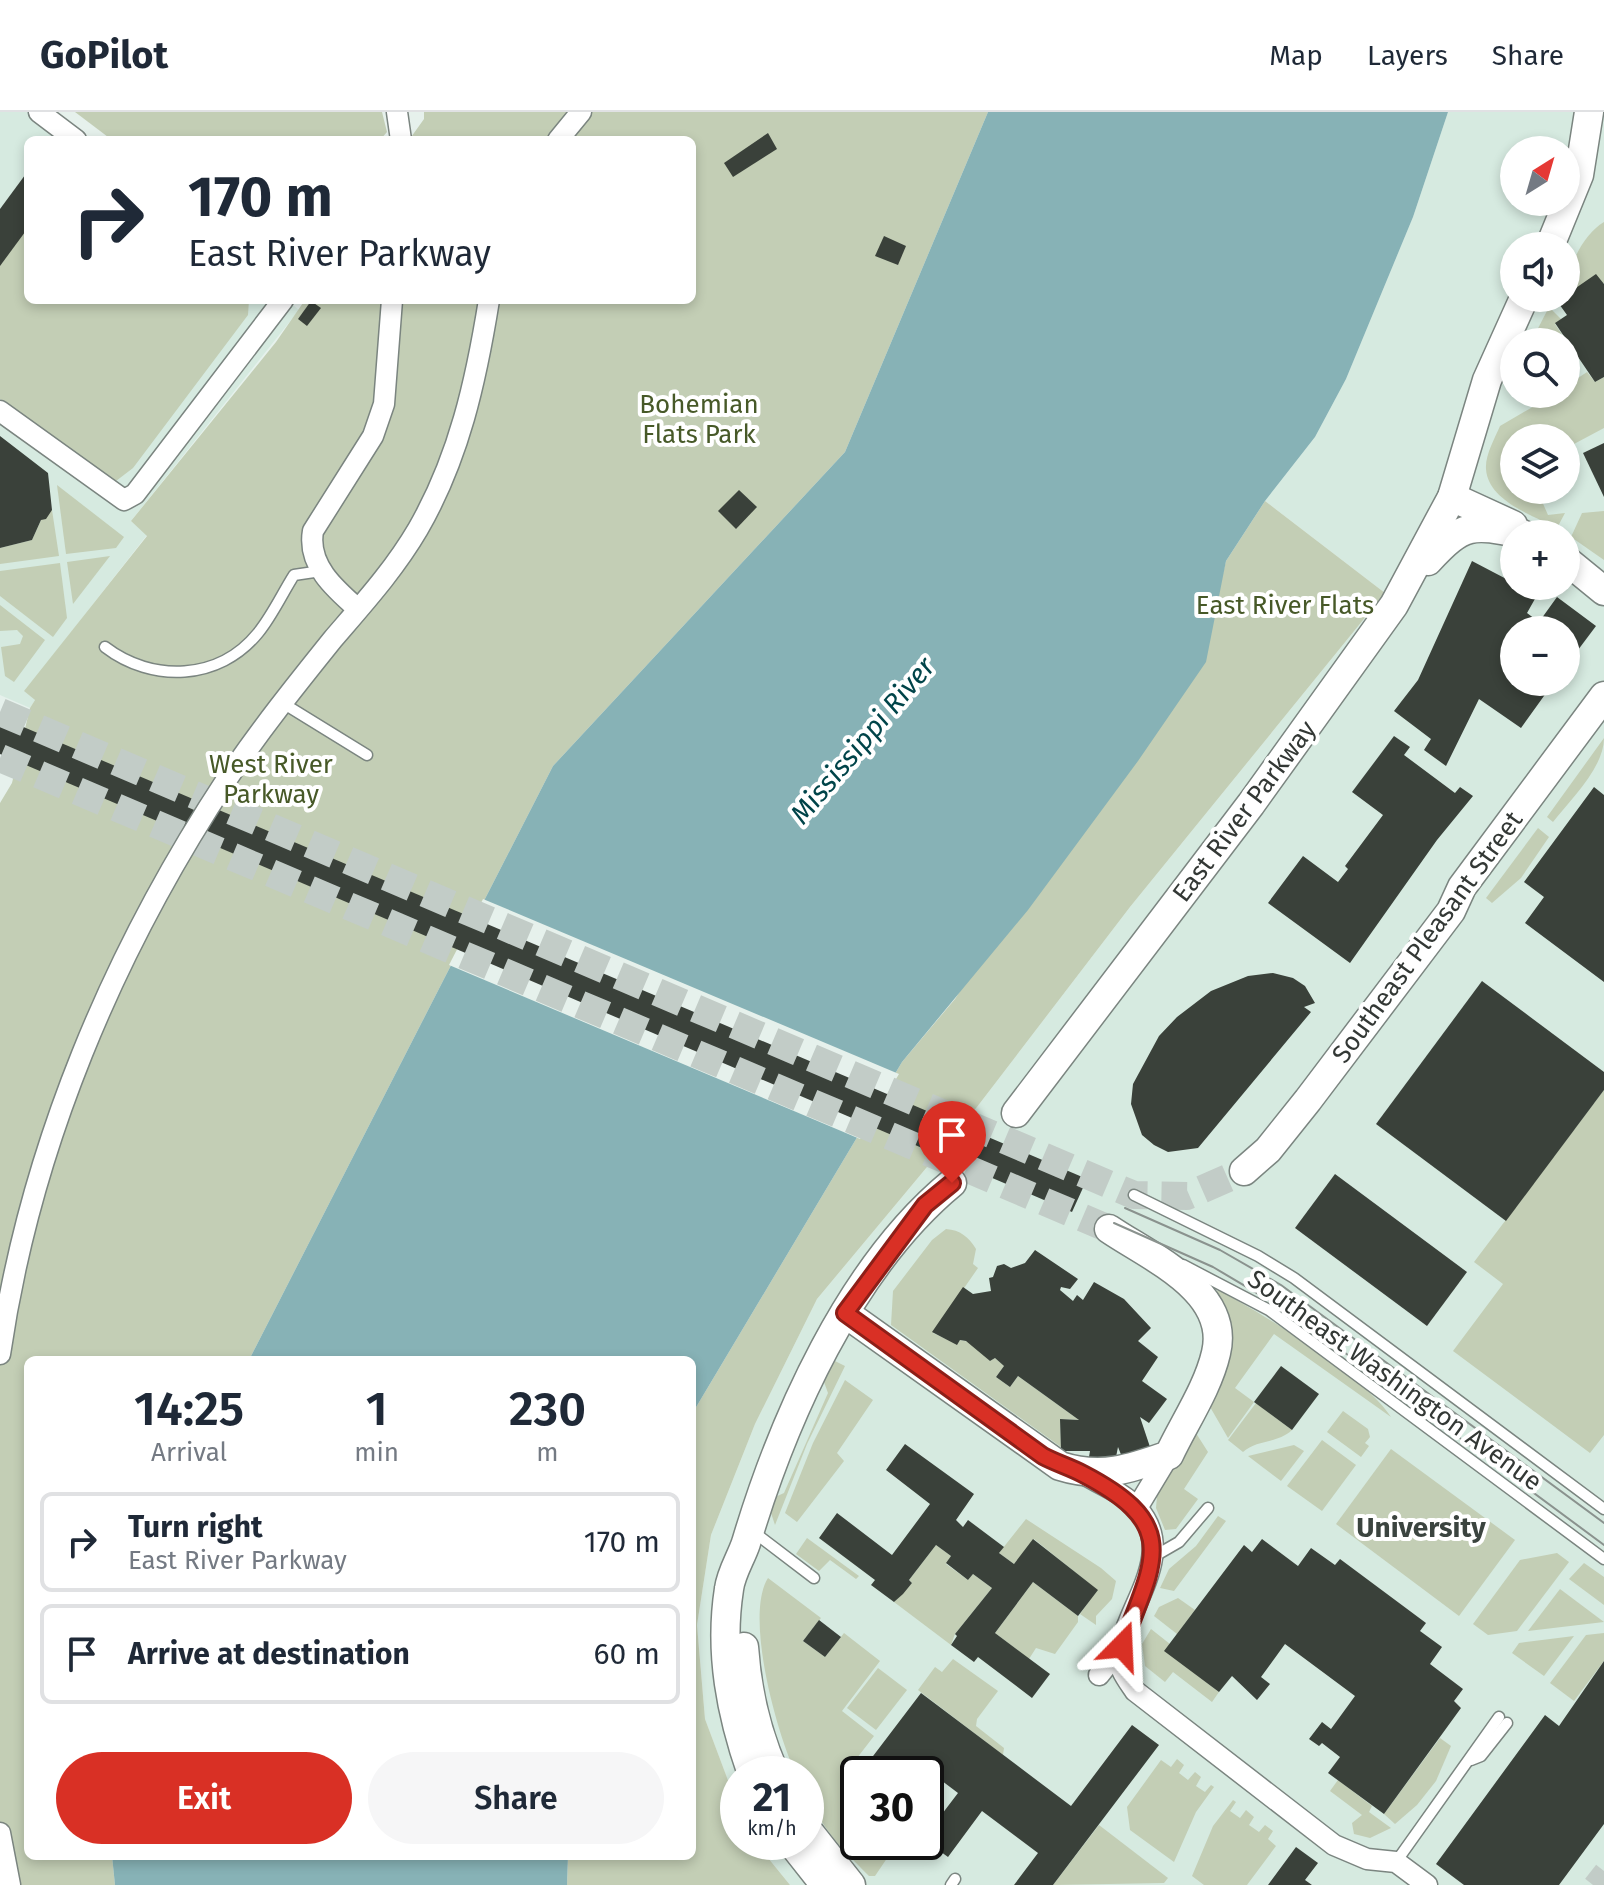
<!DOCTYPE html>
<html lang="en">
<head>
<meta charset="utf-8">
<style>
	:root { --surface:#fff; --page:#f6f6f7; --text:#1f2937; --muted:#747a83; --line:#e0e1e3; --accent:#d93025 }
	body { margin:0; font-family:"Fira Sans",sans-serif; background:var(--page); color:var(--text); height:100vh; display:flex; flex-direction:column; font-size:30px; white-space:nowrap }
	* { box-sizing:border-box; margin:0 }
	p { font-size:26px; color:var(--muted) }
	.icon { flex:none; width:44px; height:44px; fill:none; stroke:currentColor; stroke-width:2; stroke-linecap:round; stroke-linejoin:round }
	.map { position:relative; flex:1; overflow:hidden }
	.side { position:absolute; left:24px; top:1244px; width:672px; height:504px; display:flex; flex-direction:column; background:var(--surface); border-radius:12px; box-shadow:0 4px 12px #0003 }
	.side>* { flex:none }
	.banner { position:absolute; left:24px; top:24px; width:672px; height:168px; border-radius:12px; box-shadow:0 4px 12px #0003; background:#fff; color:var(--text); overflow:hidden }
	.needle { width:52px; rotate:37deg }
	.fabs { position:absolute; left:1500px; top:24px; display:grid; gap:16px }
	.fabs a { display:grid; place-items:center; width:80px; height:80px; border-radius:50%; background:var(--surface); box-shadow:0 4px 12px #0003; font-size:40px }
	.speed { position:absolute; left:720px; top:1644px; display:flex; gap:16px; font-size:40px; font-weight:700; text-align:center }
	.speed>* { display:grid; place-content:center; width:104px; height:104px; border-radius:50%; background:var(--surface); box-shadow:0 4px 12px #0003; line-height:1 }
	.speed small { font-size:20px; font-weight:400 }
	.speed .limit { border:4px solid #111; border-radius:12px; background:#fff; color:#111 }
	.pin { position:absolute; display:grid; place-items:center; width:68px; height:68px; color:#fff; margin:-82px -34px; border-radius:50% 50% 50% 0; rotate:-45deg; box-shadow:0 0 8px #0007 }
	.pin .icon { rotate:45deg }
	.me { position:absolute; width:88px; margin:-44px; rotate:21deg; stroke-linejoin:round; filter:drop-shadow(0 0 6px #0008) }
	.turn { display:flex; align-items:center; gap:28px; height:168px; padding:0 32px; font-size:36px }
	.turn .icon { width:104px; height:104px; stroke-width:2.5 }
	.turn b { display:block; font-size:56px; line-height:68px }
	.eta { display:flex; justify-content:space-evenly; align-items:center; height:136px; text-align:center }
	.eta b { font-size:48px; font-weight:600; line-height:56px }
	.cta { display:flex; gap:16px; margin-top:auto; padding:16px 32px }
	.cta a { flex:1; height:92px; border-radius:48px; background:var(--accent); color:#fff; font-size:32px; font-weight:600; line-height:92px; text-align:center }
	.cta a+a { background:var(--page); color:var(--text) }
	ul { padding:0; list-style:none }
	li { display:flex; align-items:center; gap:24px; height:100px; margin:0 16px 12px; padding:0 16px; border:4px solid var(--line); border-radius:12px }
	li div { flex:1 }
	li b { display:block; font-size:30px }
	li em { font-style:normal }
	header { display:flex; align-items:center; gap:48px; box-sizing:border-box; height:112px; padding:0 40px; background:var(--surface); border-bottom:2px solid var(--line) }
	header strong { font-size:38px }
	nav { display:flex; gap:44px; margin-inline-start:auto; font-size:28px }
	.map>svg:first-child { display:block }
</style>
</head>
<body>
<header>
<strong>GoPilot</strong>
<nav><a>Map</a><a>Layers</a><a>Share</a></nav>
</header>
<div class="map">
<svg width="1604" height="1773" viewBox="0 0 1604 1773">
	<rect width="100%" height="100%" fill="#e6f1ec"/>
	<g fill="#d6eae0" fill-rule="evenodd">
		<path d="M0,0H39L76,28H28V188H287L299,198L131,409L147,423L25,579L35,588L30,596L0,583Z"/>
		<path d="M1448,0H1604V1773H790L755,1730H806V1662H738V1695L705,1607L697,1513L711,1423L755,1312L817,1187L977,995L1130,795L1385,481L1265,389L1315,325L1346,267L1413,105ZM1514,38H1566V90H1514ZM1514,134H1566V186H1514ZM1514,230H1566V282H1514ZM1514,326H1566V378H1514ZM1514,422H1566V474H1514ZM1514,518H1566V570H1514ZM858,1662H926V1730H858Z"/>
	</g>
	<g fill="#c3ceb5">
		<path d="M75,0H382L387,20L380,28H112Z"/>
		<path d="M424,0H988L845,340L553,654L249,1248H28V1744H112L115,1773H0V691L12,671L30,596L35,588L24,579L147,424L131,409L276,230L305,188H692V28H409L424,7Z"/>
		<path d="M28,104V188H249L248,203L133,356L116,369H109L0,287V141Z"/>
		<path d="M1604,110V171L1566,183C1566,158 1582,123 1604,110Z"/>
		<path d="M1549,195L1561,207L1555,212L1575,242L1566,248V230H1531Z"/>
		<path d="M1587,260L1595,270L1604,265V316L1574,332L1566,345V326H1514V378H1537L1548,403L1565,401L1557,416C1534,404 1488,389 1486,357C1485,343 1495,326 1500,314L1555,282H1566V274Z"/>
		<path d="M57,373L124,425L116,436L66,442Z"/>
		<path d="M1265,389L1385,481L1130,795L977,995L817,1187L755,1312L711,1423L697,1513L705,1607L738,1695V1730H755L790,1773H567L568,1744H692V1302L902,950L955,887L1219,477L1226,449Z"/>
		<path d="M52,398L59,444L0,452V436L32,428L41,408Z"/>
		<path d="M1604,399V448L1571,425L1582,401Z"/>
		<path d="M110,444L73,492L67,450Z"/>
		<path d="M60,451L67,506L53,525L0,484V459Z"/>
		<path d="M0,493L45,528L14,570L5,564L1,535L20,532L23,524L17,518L0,519Z"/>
		<path d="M1604,626C1604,656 1570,688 1553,710L1547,705Z"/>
		<path d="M1538,716L1549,725L1521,766L1492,791L1486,786Z"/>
		<path d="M1604,978V1323L1590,1341L1453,1239L1503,1172L1474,1150Z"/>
		<path d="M946,1117C960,1118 969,1125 976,1137L973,1152L978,1156L933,1221L957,1232L960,1228L969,1230L990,1249L995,1246L1004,1254L996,1265L1010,1275L1018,1264L1079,1308L1060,1307L1061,1335L891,1213L893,1179L932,1128Z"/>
		<path d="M1218,1178C1262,1201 1366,1265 1391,1305L1274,1222L1235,1276L1254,1290L1228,1326L1206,1288L1215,1182Z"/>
		<path d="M835,1249L845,1254L807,1332L775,1413L771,1401L773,1386L784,1381L828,1281L824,1270Z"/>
		<path d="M845,1268L873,1288L837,1341L844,1349L797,1410L785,1401L813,1331Z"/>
		<path d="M1256,1291L1292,1318C1277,1332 1257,1327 1243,1340L1228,1328Z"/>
		<path d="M1343,1299L1368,1317L1370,1325L1365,1331L1369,1334L1361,1345L1327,1320Z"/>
		<path d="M1194,1318L1208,1340L1184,1377L1198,1387L1176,1417L1165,1418L1156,1396L1157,1384Z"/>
		<path d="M1322,1328L1356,1353L1322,1399L1287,1374Z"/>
		<path d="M1294,1333L1304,1339L1281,1369L1248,1344Z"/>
		<path d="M1391,1337L1515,1428L1459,1504L1336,1412Z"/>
		<path d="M1218,1404L1226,1409L1174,1479L1160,1476L1169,1457L1196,1434Z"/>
		<path d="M1026,1407L1101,1456L1116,1469L1112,1487L1096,1504V1513L1080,1502L1097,1478L1034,1427L1014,1452L999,1441Z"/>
		<path d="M807,1426L859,1464L856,1467L830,1448L819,1459L796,1442Z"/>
		<path d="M936,1433L951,1444L946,1452L968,1468L973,1462L992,1476L955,1522L951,1533L894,1490L912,1471L909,1468Z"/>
		<path d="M1557,1441L1569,1450L1517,1519L1488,1523L1473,1512L1520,1448Z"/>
		<path d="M1584,1451L1604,1465V1493L1569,1467Z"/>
		<path d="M768,1466L821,1506L803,1529L825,1545L844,1521L880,1549L842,1599L874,1624L847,1659L858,1667V1730H898L875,1764H869C842,1737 806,1702 806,1662H796C777,1622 744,1504 768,1466Z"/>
		<path d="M1033,1470L1078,1504V1510L1055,1542L1036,1536L1029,1547L995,1521Z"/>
		<path d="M1560,1477L1604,1510L1528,1519Z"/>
		<path d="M1178,1486L1195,1498L1177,1522L1154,1504L1159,1495Z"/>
		<path d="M1151,1517L1170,1532L1165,1539L1219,1580L1212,1590L1173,1560L1165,1570L1145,1554L1142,1532Z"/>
		<path d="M1604,1521V1549L1574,1589L1550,1571L1586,1523Z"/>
		<path d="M1574,1524L1544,1564L1512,1541L1519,1531Z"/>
		<path d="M953,1547L998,1579L977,1607L976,1614L1004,1636L1003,1643L918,1578L935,1555L942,1560Z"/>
		<path d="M878,1556L907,1578L876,1618L847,1596Z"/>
		<path d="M1440,1626L1451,1634L1436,1669L1417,1693L1395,1712L1384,1702Z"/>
		<path d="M1177,1647L1184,1653L1179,1661L1188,1668L1195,1660L1201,1665L1196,1674L1205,1680L1211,1673L1214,1675L1196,1700L1174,1750L1130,1718L1127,1695L1161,1648L1171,1655Z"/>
		<path d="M1338,1668L1372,1694L1369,1700L1391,1716L1370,1726L1354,1722L1352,1711L1362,1703L1330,1679Z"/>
		<path d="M1233,1688L1236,1690L1230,1699L1240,1706L1246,1698L1254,1705L1249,1713L1259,1720L1265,1713L1273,1719L1268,1727L1276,1734L1247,1773H1204L1192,1764L1213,1714Z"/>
		<path d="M1099,1713L1168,1766L1164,1771L1053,1773Z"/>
	</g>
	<g fill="#87b2b6">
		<path d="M988,0H1448L1413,105L1346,267L1315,325L1265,389L1226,449L1206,550L1138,649L1028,798L902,950L692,1302V1248H249L553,654L845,340Z"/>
		<path d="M112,1744H568L567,1773H115Z"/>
	</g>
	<path fill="#e6f1ec" d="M483,787L899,962L860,1027L449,853Z"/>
	<g fill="#3a413a">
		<path d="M768,21L777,37L733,65L724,51Z"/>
		<path d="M28,59V116L0,154V97Z"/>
		<path d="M884,124L906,134L898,153L875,144Z"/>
		<path d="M1596,162L1604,172V265L1595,270L1555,211L1567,203L1557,189Z"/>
		<path d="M311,189L321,196L307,214L298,207Z"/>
		<path d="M0,324L48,361L52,398L46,407L41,408L32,428L0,436Z"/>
		<path d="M1604,331V385L1583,341Z"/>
		<path d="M739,378L757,395L736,417L718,399Z"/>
		<path d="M1472,449L1514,471V474L1540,478L1527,501L1539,510L1557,485L1596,514L1566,554V518H1514V570H1554L1521,616L1479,587L1446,654L1424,638L1431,627L1394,599L1418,568Z"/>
		<path d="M0,605L1087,1067L1072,1100L0,642Z"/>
		<path d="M1394,624L1410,635L1404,643L1455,681L1460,675L1473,684L1437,728L1350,851L1268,791L1303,744L1338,770L1348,757L1345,754L1383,703L1352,680Z"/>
		<path d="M1594,675L1604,683V870L1525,811L1544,785L1524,770Z"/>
		<path d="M1273,861L1293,866L1305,874L1315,891L1304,895L1311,900L1198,1036L1168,1040L1154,1033L1142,1023L1131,992L1133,972L1159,924L1177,905L1211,879L1248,864Z"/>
		<path d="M1482,869L1604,960V978L1506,1109L1376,1012Z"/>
		<path d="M1335,1062L1467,1160L1427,1214L1295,1116Z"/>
		<path d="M1035,1138L1078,1167L1070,1177L1061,1175L1060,1178L1073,1189L1077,1183L1083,1188L1094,1170L1124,1187L1151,1216L1138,1229L1158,1245L1142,1269L1167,1287L1149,1311L1140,1305L1152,1341L1124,1350L1118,1335L1114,1355L1088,1351L1090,1339H1061L1060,1307L1079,1308L1018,1264L1010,1275L996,1265L1004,1254L995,1246L990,1249L966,1229L960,1228L957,1233L932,1220L963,1175L973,1182L991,1179L989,1166L993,1165L997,1154L1004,1152L1011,1156L1025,1151Z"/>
		<path d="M1281,1254L1319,1282L1292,1318L1254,1290Z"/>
		<path d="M905,1332L974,1382L956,1408L963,1415L968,1408L1004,1435L999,1441L1014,1452L1033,1427L1098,1478L1078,1504L1033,1470L995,1521L1050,1562L1032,1586L978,1545L974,1550L951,1533L957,1524L955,1522L992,1476L973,1462L968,1468L946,1451L951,1444L936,1433L909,1468L912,1471L903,1482L894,1490L871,1473L875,1468L819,1426L837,1401L892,1443L930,1392L886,1358Z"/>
		<path d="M1262,1427L1298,1454L1311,1436L1335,1453L1340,1447L1426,1511L1420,1519L1442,1535L1430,1552L1463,1577L1454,1589L1461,1596L1384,1702L1328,1661L1340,1645L1322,1631L1319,1634L1309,1627L1322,1610L1331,1617L1355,1584L1285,1532L1261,1565L1270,1572L1257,1588L1232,1564L1219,1580L1164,1539L1244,1433L1252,1440Z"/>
		<path d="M819,1508L841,1525L825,1545L803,1529Z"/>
		<path d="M1604,1549V1712L1559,1773H1464L1436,1752L1545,1603L1559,1614Z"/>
		<path d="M921,1581L1071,1694L1132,1613L1159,1633L1053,1773H1014L1038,1741L982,1699L948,1745L926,1729V1723L958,1681L913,1647L902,1662H880L867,1652Z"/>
		<path d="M1296,1735L1318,1751L1305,1768L1312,1773H1268Z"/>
	</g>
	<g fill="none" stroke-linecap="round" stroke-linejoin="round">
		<path stroke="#c2ccc7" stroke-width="20" stroke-dasharray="20 10" stroke-linecap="butt" d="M1593,1773L1604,1759"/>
		<g stroke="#c2ccc7" stroke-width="28" stroke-dasharray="28 14" stroke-linecap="butt">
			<path d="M0,600L1134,1083L1187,1084L1244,1059"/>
			<path d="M0,646L1109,1117"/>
		</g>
		<g stroke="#7b8580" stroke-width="13">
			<g id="lane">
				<path d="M105,535C152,571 219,569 258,521C272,504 282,482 294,463L321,459"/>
				<path d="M281,590L367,643"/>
				<path d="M1134,1083L1258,1144L1294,1166L1604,1397"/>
				<path d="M1183,1153L1269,1198L1604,1447"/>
				<path d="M751,1418L814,1466"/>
				<path d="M1153,1445L1179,1430L1208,1396"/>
				<path d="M1471,1648L1481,1644L1507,1611"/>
				<path d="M1396,1750L1499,1605"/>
				<path d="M951,1773L955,1767"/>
			</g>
		</g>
		<g stroke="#7b8580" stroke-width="23">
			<g id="street">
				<path d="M39,0L76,28"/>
				<path d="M397,0L401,28"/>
				<path d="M558,28L581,0"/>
				<path d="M0,299L124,388L135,382L283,188"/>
				<path d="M358,497C335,477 307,453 313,419L373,324L384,292L392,188"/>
				<path d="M0,1242C30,1036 113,840 227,667C260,618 296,573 333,527C363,492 394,458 418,417C459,346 476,269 489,188"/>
				<path d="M1080,1360C1098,1371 1124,1381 1138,1397C1184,1450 1107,1512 1122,1558C1125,1565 1131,1573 1135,1579L1334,1733L1367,1747L1396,1750L1427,1773"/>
				<path d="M1137,1396L1169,1343"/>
				<path d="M1099,1563L1122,1534"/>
				<path d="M0,1721L10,1773"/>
			</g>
		</g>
		<g stroke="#7b8580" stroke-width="31">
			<g id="secondary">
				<path d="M1550,134L1579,63L1589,0"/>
				<path d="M1452,385L1513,413"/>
				<path d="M1566,448L1604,479"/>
				<path d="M1428,449C1464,410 1472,412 1522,422"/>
				<path d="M1016,1001L1251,692L1394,493L1452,385L1487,268L1524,186"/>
				<path d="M1244,1059L1268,1038L1308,988L1451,799L1462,775L1604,584"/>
				<path d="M845,1201L1060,1354C1101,1367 1130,1357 1169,1343C1184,1311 1208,1276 1216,1241C1231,1179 1150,1145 1109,1117"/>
				<path d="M744,1535C747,1579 757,1622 775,1662"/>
				<path d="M752,1662C731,1602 719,1541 729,1477C731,1461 741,1446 746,1431C783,1307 850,1155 952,1071"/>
				<path d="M806,1716L851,1773"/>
				<path d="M791,1730L825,1773"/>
			</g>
		</g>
		<use href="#lane" stroke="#fff" stroke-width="10"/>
		<use href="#street" stroke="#fff" stroke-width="20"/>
		<use href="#secondary" stroke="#fff" stroke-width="28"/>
		<g stroke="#8a928e" stroke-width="2">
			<path d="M1125,1096L1220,1138L1281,1173L1604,1411"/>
			<path d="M1114,1111L1213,1155L1294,1203L1604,1433"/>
		</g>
	</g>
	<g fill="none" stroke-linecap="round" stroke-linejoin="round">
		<g stroke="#8d1f18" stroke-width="20">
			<path id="route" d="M952,1071L925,1093L845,1201L1043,1344C1056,1351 1070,1355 1083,1362C1181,1413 1155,1447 1122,1534"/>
		</g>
		<use href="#route" stroke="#d93025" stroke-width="14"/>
	</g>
	<g text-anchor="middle" stroke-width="8" stroke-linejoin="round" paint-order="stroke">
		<g font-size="26" fill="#475928" stroke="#fff">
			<text x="699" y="301">Bohemian<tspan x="699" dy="30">Flats Park</tspan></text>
			<text x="1285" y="502">East River Flats</text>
			<text x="271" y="661">West River<tspan x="271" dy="30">Parkway</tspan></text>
		</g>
		<g font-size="26" fill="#333835" stroke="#fff">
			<text transform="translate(1244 699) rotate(-53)" y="9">East River Parkway</text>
			<text transform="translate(1427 825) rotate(-54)" y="9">Southeast Pleasant Street</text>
			<text transform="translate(1395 1268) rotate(36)" y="9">Southeast Washington Avenue</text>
		</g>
		<g font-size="28" font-style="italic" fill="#004449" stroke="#fff">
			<text transform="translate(862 628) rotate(-50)" y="10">Mississippi River</text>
		</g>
		<g font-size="28" font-weight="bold" fill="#3b443f" stroke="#fff">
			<text x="1421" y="1425">University</text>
		</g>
	</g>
</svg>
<div class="fabs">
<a><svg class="needle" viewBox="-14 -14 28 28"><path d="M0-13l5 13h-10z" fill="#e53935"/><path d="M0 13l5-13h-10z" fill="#747a83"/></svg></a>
<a><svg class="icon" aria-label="sound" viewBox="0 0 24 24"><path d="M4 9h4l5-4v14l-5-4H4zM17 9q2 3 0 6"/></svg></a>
<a><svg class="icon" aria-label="search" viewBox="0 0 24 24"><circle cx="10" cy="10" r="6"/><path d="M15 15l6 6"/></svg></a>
<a><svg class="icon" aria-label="layers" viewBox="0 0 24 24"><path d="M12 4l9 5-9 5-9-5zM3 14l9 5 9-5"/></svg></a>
<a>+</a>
<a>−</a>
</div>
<div class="speed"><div>21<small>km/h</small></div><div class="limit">30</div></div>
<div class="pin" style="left:952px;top:1071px;background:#d93025"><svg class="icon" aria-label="arrive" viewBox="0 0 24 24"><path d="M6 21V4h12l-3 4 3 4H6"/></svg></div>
<svg class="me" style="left:1122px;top:1534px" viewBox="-20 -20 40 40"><path d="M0-17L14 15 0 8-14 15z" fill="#d93025" stroke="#fff" stroke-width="4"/></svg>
<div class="banner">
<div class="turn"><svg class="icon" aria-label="right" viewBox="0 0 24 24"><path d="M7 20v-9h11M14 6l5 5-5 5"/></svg><div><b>170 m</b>East River Parkway</div></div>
</div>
<section class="side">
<div class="eta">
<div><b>14:25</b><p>Arrival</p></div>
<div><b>1</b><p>min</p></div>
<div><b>230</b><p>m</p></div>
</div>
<ul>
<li><svg class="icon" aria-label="right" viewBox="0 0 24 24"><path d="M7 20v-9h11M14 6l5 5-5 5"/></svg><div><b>Turn right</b><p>East River Parkway</p></div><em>170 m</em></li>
<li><svg class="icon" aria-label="arrive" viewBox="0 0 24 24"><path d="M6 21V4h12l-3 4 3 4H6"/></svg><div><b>Arrive at destination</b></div><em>60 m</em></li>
</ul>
<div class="cta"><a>Exit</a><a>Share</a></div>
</section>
</div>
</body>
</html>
